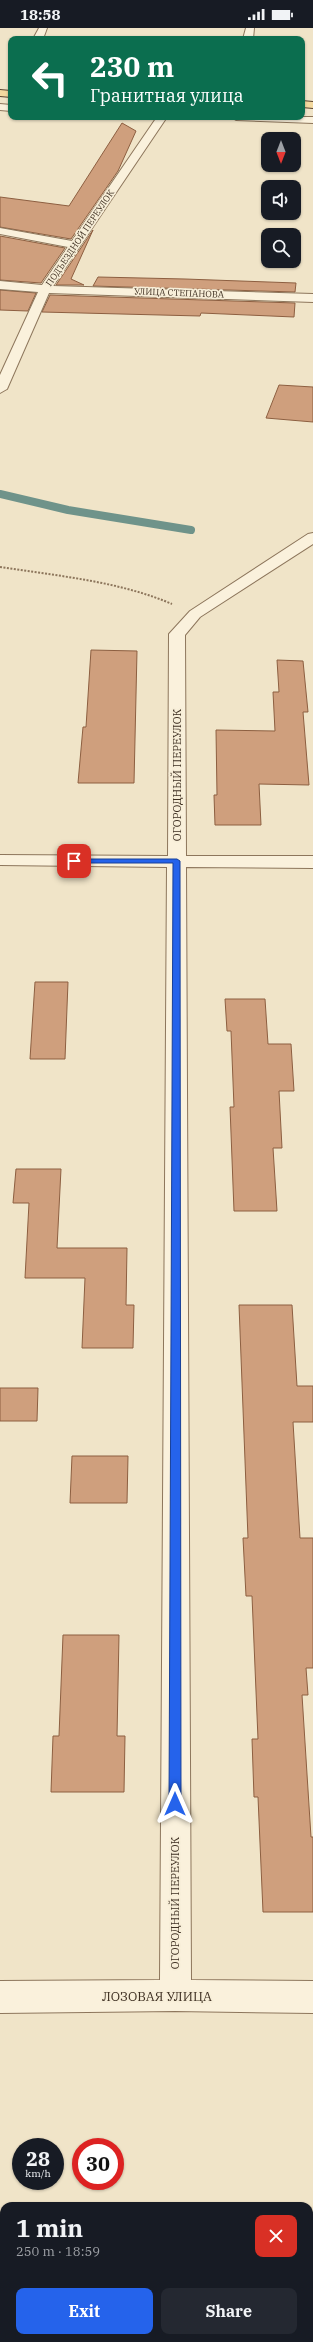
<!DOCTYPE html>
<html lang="en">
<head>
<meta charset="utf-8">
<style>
	:root { --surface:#171b24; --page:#242831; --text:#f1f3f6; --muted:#9ea1a6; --accent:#2563eb }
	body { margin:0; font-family:"IBM Plex Serif",serif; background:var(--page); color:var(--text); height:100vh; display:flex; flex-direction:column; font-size:15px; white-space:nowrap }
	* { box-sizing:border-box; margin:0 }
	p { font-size:13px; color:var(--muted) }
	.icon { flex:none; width:22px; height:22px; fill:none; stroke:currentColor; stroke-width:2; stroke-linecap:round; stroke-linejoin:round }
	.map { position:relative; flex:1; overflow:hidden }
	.side { position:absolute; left:0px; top:2174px; width:313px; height:140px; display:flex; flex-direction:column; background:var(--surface); border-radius:12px 12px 0 0; box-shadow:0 1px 3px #0004 }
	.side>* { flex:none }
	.banner { position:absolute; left:8px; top:8px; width:297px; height:84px; border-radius:8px; box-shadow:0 1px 3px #0004; background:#0b6e4f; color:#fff; overflow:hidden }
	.needle { width:26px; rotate:180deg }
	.controls { position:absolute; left:261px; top:104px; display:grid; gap:8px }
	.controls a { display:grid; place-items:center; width:40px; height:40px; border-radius:8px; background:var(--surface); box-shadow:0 1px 3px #0004; font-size:20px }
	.speed { position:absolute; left:12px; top:2110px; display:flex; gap:8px; font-size:20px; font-weight:700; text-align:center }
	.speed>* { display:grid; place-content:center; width:52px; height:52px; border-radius:50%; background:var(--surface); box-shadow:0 1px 3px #0004; line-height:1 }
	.speed small { font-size:10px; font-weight:400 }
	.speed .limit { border:6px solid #d22; background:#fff; color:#111 }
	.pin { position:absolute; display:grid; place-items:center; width:34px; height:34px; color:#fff; margin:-17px; border-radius:8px; box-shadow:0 2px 6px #0006 }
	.me { position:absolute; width:44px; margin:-22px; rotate:0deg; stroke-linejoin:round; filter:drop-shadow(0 0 3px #0008) }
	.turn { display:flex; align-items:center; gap:14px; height:84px; padding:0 16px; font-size:18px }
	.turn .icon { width:52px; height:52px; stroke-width:2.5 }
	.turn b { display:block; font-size:28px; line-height:34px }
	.round { display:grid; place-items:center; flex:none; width:42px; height:42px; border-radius:8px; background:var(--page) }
	.overview { display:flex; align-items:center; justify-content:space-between; height:68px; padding:0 16px }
	h1 { font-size:24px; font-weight:700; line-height:30px }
	.button { display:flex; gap:8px; margin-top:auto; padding:8px 16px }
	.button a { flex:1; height:46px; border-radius:8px; background:var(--accent); color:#fff; font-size:16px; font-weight:700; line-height:46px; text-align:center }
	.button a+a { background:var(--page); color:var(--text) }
	.status { display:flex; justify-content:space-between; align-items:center; height:28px; padding:0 20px; background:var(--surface); direction:ltr }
	.status svg { height:11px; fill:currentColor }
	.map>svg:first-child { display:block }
</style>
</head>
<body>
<div class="status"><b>18:58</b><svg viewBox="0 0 49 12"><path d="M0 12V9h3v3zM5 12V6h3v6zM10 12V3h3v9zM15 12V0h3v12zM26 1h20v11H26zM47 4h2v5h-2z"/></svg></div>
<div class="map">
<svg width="313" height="2314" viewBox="0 0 313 2314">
	<rect width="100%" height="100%" fill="#f0e4c8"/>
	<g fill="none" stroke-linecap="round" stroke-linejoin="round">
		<path stroke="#6f938a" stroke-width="8" d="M0,466L68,482L191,502"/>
	</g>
	<g fill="#cf9f7d" stroke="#8d5f41">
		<path d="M122,95L136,103L118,143L71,211L0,199V169L69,178Z"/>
		<path d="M93,202L71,251L84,257H56Z"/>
		<path d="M0,208L65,220L41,255L0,252Z"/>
		<path d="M98,249L185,251L296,255L295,264L93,258Z"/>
		<path d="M0,262L36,265L28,283L0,282Z"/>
		<path d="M50,267L295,275L294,289L201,285L200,288L42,284Z"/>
		<path d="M279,357L313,359V394L266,390Z"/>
		<path d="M91,622L137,623L134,755H78L83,699H86Z"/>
		<path d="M277,632L303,633L308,684H303L309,757L259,756L261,797H215L214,767H217L216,702L275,703L273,664H279Z"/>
		<path d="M35,954H68L65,1031H30Z"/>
		<path d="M225,971H265L268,1016H291L294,1063H279L282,1120H273L277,1183H234L230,1079H234L231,1003H227Z"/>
		<path d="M16,1141H61L57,1220H127L126,1277H134L133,1320H82L85,1250H25L29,1175H13Z"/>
		<path d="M239,1277H292L297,1358H313V1394H293L300,1510H313V1640H306L308,1667H302L311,1809H313V1884H263L258,1769H254L252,1711H258L252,1568H246L243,1510H248Z"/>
		<path d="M0,1360H38L37,1393H0Z"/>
		<path d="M72,1428H128L127,1475H70Z"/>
		<path d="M63,1607H119L117,1708H125L124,1764H51L53,1708H59Z"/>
	</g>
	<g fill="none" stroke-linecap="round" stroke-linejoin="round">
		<g stroke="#8d765c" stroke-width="2">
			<g id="minor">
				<path d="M39,0H47L43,11H33Z"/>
				<path d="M246,0H254L253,11H243Z"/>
				<path d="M0,76L11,77V83L0,82Z"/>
				<path d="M157,89H167L53,258L313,266V274L49,265L7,361L0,365V347L38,264L0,261V253L42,257L68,219L0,206V200L72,213Z"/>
				<path d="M231,89H313V95L236,92Z"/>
				<path d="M313,505V516L200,589L185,607L186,828H313V840L186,839L191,1952L313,1953V1985L175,1983L0,1985V1953L160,1952L167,839L0,837V827L168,828L169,606L190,583L308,506Z"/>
			</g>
		</g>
		<g stroke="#5b4430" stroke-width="2">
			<g id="major">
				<path d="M0,62L11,63V69L0,68Z"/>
				<path d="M302,73L313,74V80L302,79Z"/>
			</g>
		</g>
		<path stroke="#8d765c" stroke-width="2" stroke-dasharray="2 1.5" stroke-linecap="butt" d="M0,539C58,548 118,553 172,576"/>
		<use href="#minor" fill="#faf1dc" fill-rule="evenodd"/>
		<use href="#major" fill="#f3d9a0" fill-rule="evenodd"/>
	</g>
	<path fill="#2563eb" stroke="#184099" d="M71,831H177L180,833L181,1776L180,1780L175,1781L171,1780L169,1776L173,835H74L70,833Z"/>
	<g text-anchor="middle" stroke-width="3.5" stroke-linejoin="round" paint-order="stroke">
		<g font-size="9" fill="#3d2e20" stroke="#f7eed8">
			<text transform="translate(80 210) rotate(-56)" y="3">ПОДЪЕЗДНОЙ ПЕРЕУЛОК</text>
			<text transform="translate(179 265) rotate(2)" y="3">УЛИЦА СТЕПАНОВА</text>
		</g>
		<g font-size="11" fill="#3d2e20" stroke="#f7eed8">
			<text transform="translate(177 747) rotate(-90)" y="4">ОГОРОДНЫЙ ПЕРЕУЛОК</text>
			<text transform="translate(175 1875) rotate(-90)" y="4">ОГОРОДНЫЙ ПЕРЕУЛОК</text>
		</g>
		<g font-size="13" fill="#3d2e20" stroke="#f7eed8">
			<text x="157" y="1973">ЛОЗОВАЯ УЛИЦА</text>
		</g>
	</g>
</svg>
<div class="controls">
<a><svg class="needle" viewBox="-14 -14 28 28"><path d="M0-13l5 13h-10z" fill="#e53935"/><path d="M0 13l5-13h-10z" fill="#9ea1a6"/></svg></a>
<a><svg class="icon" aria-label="sound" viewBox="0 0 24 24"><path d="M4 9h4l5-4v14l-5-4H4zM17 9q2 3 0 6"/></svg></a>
<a><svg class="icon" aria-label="search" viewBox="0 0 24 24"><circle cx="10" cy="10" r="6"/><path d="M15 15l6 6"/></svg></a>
</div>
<div class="speed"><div>28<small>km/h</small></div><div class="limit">30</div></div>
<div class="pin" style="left:74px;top:833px;background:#d93025"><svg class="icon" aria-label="arrive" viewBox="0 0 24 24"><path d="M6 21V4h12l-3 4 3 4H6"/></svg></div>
<svg class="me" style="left:175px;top:1776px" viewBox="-20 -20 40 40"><path d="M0-17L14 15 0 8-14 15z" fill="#2563eb" stroke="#fff" stroke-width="4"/></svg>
<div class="banner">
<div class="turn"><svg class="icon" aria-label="left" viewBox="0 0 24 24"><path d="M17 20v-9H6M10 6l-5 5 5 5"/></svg><div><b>230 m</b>Гранитная улица</div></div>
</div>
<section class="side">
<div class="overview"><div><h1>1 min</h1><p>250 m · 18:59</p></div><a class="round" style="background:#d93025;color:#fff"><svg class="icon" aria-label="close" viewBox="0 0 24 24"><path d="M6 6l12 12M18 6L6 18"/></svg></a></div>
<div class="button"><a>Exit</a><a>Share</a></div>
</section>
</div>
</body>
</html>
